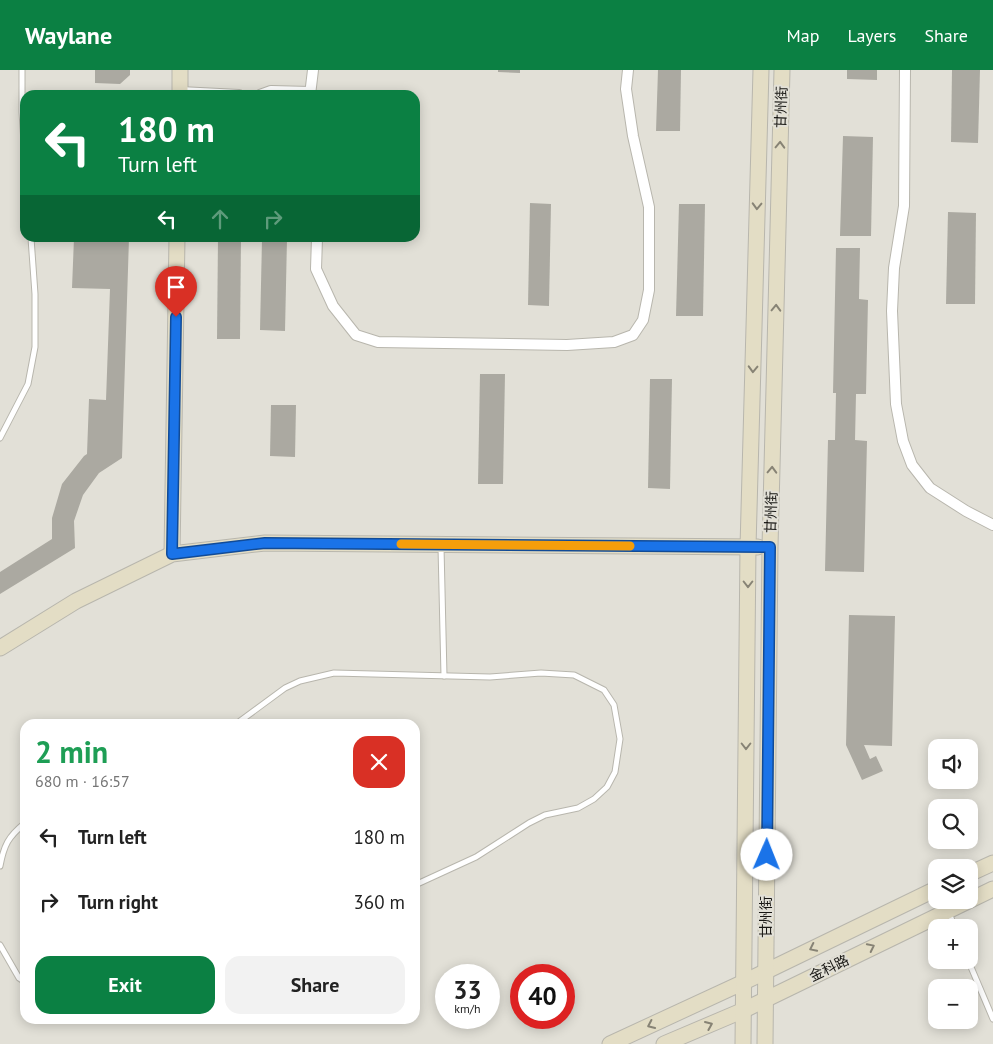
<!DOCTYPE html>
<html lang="en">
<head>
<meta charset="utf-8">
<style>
	:root { --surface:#fff; --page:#f2f2f2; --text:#222; --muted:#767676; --accent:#0b8043 }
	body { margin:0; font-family:"PT Sans","Noto Sans SC",sans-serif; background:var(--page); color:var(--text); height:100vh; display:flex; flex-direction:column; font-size:19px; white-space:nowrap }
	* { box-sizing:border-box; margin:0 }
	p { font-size:16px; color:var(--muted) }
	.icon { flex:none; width:28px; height:28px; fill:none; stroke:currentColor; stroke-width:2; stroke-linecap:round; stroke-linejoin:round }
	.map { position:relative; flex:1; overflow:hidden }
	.sheet { position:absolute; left:20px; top:649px; width:400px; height:305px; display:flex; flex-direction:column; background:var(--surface); border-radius:15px; box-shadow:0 2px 12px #0003 }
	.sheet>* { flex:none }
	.top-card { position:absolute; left:20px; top:20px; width:400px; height:152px; border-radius:15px; box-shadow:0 2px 12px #0003; background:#0b8043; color:#fff; overflow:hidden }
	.controls { position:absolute; left:928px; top:669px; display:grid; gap:10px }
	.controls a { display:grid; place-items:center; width:50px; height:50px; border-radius:10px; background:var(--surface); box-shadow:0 2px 12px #0003; font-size:25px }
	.speed { position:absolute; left:435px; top:894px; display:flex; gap:10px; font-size:25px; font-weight:700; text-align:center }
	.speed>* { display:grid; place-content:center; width:65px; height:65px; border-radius:50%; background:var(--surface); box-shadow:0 2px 12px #0003; line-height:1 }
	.speed small { font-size:12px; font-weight:400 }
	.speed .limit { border:8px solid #d22; background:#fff; color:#111 }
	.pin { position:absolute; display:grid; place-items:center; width:42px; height:42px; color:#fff; margin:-51px -21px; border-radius:50% 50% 50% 0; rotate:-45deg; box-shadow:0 0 5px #0007 }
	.pin .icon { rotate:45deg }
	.me { position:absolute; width:55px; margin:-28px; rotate:1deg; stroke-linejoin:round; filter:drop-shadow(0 0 4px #0008) }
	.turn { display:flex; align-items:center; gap:18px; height:105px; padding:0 15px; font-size:22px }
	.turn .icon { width:65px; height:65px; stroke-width:2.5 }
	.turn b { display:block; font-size:35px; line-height:42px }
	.lanes { display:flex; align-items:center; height:48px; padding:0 15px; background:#0003; justify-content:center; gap:25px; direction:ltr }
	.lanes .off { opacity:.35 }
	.round { display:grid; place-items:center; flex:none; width:52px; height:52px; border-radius:15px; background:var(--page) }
	.overview { display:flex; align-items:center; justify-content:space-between; height:85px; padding:0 15px }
	h1 { font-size:30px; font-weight:800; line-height:38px; color:#1e9e55 }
	.button { display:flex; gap:10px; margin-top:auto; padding:10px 15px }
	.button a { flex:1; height:58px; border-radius:15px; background:var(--accent); color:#fff; font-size:20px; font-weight:800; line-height:58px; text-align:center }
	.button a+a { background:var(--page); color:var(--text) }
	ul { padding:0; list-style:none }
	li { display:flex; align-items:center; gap:15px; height:65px; padding:0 15px }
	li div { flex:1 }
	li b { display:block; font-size:19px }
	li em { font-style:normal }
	header { display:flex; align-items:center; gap:30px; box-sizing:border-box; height:70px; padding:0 25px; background:var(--accent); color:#fff }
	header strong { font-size:24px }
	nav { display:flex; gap:28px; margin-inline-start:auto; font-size:18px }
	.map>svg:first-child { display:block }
</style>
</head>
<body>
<header>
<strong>Waylane</strong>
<nav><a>Map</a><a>Layers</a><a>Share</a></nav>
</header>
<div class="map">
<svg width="993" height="974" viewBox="0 0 993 974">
	<rect width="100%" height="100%" fill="#e2e0d7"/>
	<g fill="#aba9a1">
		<path d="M95,0H130V5L120,14L95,13Z"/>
		<path d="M498,0H520V3L498,2Z"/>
		<path d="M658,0H681L680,61H656Z"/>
		<path d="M847,0H877V10L847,9Z"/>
		<path d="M952,0H980L978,73L951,72Z"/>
		<path d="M843,66L873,67L871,166H840Z"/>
		<path d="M530,133L551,134L549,236L528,235Z"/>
		<path d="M679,134H705L703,246H676Z"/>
		<path d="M948,142L976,143L975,234H946Z"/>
		<path d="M74,168H129L122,388L99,403L83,425L74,451L75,478L0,524V502L52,469V448L62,414L84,386L87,384L89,329L106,330L110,219L72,218Z"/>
		<path d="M218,168H241L240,269H217Z"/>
		<path d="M262,169H287L285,261L260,260Z"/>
		<path d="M836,178H860L859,229L868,230L866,324H856L855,370L867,371L864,502L825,501L828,370H835L836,323H833Z"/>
		<path d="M480,304H505L503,414H478Z"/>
		<path d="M650,309H672L670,419L648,418Z"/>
		<path d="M271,335H296L295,387L270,386Z"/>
		<path d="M849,545L895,546L892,676L864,675L870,689L876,686L883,701L862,710L846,675Z"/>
	</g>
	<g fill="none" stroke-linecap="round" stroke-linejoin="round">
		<g stroke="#b8b6ad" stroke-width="7">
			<g id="lane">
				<path d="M22,0V42L25,88"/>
				<path d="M0,368L28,314L35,277V224L31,168"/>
				<path d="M441,477L444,606"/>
				<path d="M236,654L285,618L300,611L334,603L490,607L541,603L574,605L604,620L614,635L620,669L615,702L607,717L594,729L578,738L545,745L529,753L476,787L415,815"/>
				<path d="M0,796C4,775 8,767 25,753"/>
				<path d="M949,843L955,858"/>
				<path d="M0,875L19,908L25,912"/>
				<path d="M968,890L993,949"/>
			</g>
		</g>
		<g stroke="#b8b6ad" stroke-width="12">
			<g id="street">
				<path d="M905,0L904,136L894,198L892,241L896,334L903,371L912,395L930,418L966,441L993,455"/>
				<path d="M180,22L239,25"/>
				<path d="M260,25L271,21L310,22"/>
				<path d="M310,25L313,0"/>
				<path d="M317,168L316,199L333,236L356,265L378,272L567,275L614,272L633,265L643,250L649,220V137L633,66L626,19L628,0"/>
			</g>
		</g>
		<g stroke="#b8b6ad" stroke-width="17">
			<g id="secondary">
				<path d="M180,25V0"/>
				<path d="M172,484L177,168"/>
				<path d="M0,578L76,531L172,484L265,473L758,477"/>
				<path d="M969,804L993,793"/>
				<path d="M610,974L744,912L936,819"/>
				<path d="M664,974L744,940L993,819"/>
				<path d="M743,974L748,477L761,0"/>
				<path d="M765,974L770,477L782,0"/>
			</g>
		</g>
		<use href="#lane" stroke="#fff" stroke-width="5"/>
		<use href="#street" stroke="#fff" stroke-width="10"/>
		<use href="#secondary" stroke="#e3ddc5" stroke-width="15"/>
	</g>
	<defs><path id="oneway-chevron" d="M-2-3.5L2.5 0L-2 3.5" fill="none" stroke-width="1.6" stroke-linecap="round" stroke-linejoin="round" transform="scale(1.25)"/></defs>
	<g stroke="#878375">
		<use href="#oneway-chevron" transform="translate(780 75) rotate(-88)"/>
		<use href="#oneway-chevron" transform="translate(757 136) rotate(92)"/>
		<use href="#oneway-chevron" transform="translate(776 238) rotate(-88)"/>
		<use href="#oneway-chevron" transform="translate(753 299) rotate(92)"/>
		<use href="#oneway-chevron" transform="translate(772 400) rotate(-88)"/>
		<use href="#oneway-chevron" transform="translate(748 514) rotate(90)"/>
		<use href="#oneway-chevron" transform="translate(746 676) rotate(90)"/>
		<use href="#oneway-chevron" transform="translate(871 877) rotate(-26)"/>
		<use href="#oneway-chevron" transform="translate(813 878) rotate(154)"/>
		<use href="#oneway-chevron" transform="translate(651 955) rotate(155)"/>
		<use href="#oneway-chevron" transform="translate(709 955) rotate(-23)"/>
	</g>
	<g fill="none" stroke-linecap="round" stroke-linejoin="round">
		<g stroke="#114b97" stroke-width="12">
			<path id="route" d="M176,247L172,484L265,473L770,477L767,785"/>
		</g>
		<use href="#route" stroke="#1a73e8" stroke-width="9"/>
		<path stroke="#f59e0b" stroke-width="9" d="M401,474L630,476"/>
	</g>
	<g text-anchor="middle" stroke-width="4" stroke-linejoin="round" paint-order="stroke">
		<g font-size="14" fill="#171613" stroke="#e2e0d7">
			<text transform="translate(781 37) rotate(-88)" y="5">甘州街</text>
			<text transform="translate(771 442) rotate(-88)" y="5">甘州街</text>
			<text transform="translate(766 847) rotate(-90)" y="5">甘州街</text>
			<text transform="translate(829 898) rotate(-26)" y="5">金科路</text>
		</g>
	</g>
</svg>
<div class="controls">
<a><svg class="icon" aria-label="sound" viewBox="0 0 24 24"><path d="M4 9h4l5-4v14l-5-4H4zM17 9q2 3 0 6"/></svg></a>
<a><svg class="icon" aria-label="search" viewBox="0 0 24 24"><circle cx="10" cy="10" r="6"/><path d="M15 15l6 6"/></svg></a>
<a><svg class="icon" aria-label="layers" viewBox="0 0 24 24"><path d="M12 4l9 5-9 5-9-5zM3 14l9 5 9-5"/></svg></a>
<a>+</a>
<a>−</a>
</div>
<div class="speed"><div>33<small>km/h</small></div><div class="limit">40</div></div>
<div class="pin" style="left:176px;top:247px;background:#d93025"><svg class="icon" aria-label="arrive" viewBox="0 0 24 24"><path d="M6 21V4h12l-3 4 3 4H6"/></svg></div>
<svg class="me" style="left:767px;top:785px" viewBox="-20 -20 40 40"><circle r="19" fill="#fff"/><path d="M0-13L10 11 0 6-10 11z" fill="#1a73e8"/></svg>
<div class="top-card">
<div class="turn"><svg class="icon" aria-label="left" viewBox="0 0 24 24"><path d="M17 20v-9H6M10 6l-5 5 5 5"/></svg><div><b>180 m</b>Turn left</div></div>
<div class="lanes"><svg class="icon" aria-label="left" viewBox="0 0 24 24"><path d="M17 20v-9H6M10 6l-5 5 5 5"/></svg><svg class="icon off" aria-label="ahead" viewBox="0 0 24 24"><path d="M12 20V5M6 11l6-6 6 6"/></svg><svg class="icon off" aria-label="right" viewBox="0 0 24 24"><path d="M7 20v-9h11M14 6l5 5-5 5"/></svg></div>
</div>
<section class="sheet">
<div class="overview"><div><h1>2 min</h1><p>680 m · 16:57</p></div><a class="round" style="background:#d93025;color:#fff"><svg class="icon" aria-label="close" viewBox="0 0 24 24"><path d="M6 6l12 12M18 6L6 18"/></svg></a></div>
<ul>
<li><svg class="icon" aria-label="left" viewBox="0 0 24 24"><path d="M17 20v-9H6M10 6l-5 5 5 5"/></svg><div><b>Turn left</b></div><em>180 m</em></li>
<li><svg class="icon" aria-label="right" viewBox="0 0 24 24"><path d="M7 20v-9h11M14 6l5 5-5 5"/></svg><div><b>Turn right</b></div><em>360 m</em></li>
</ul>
<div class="button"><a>Exit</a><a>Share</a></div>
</section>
</div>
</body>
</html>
